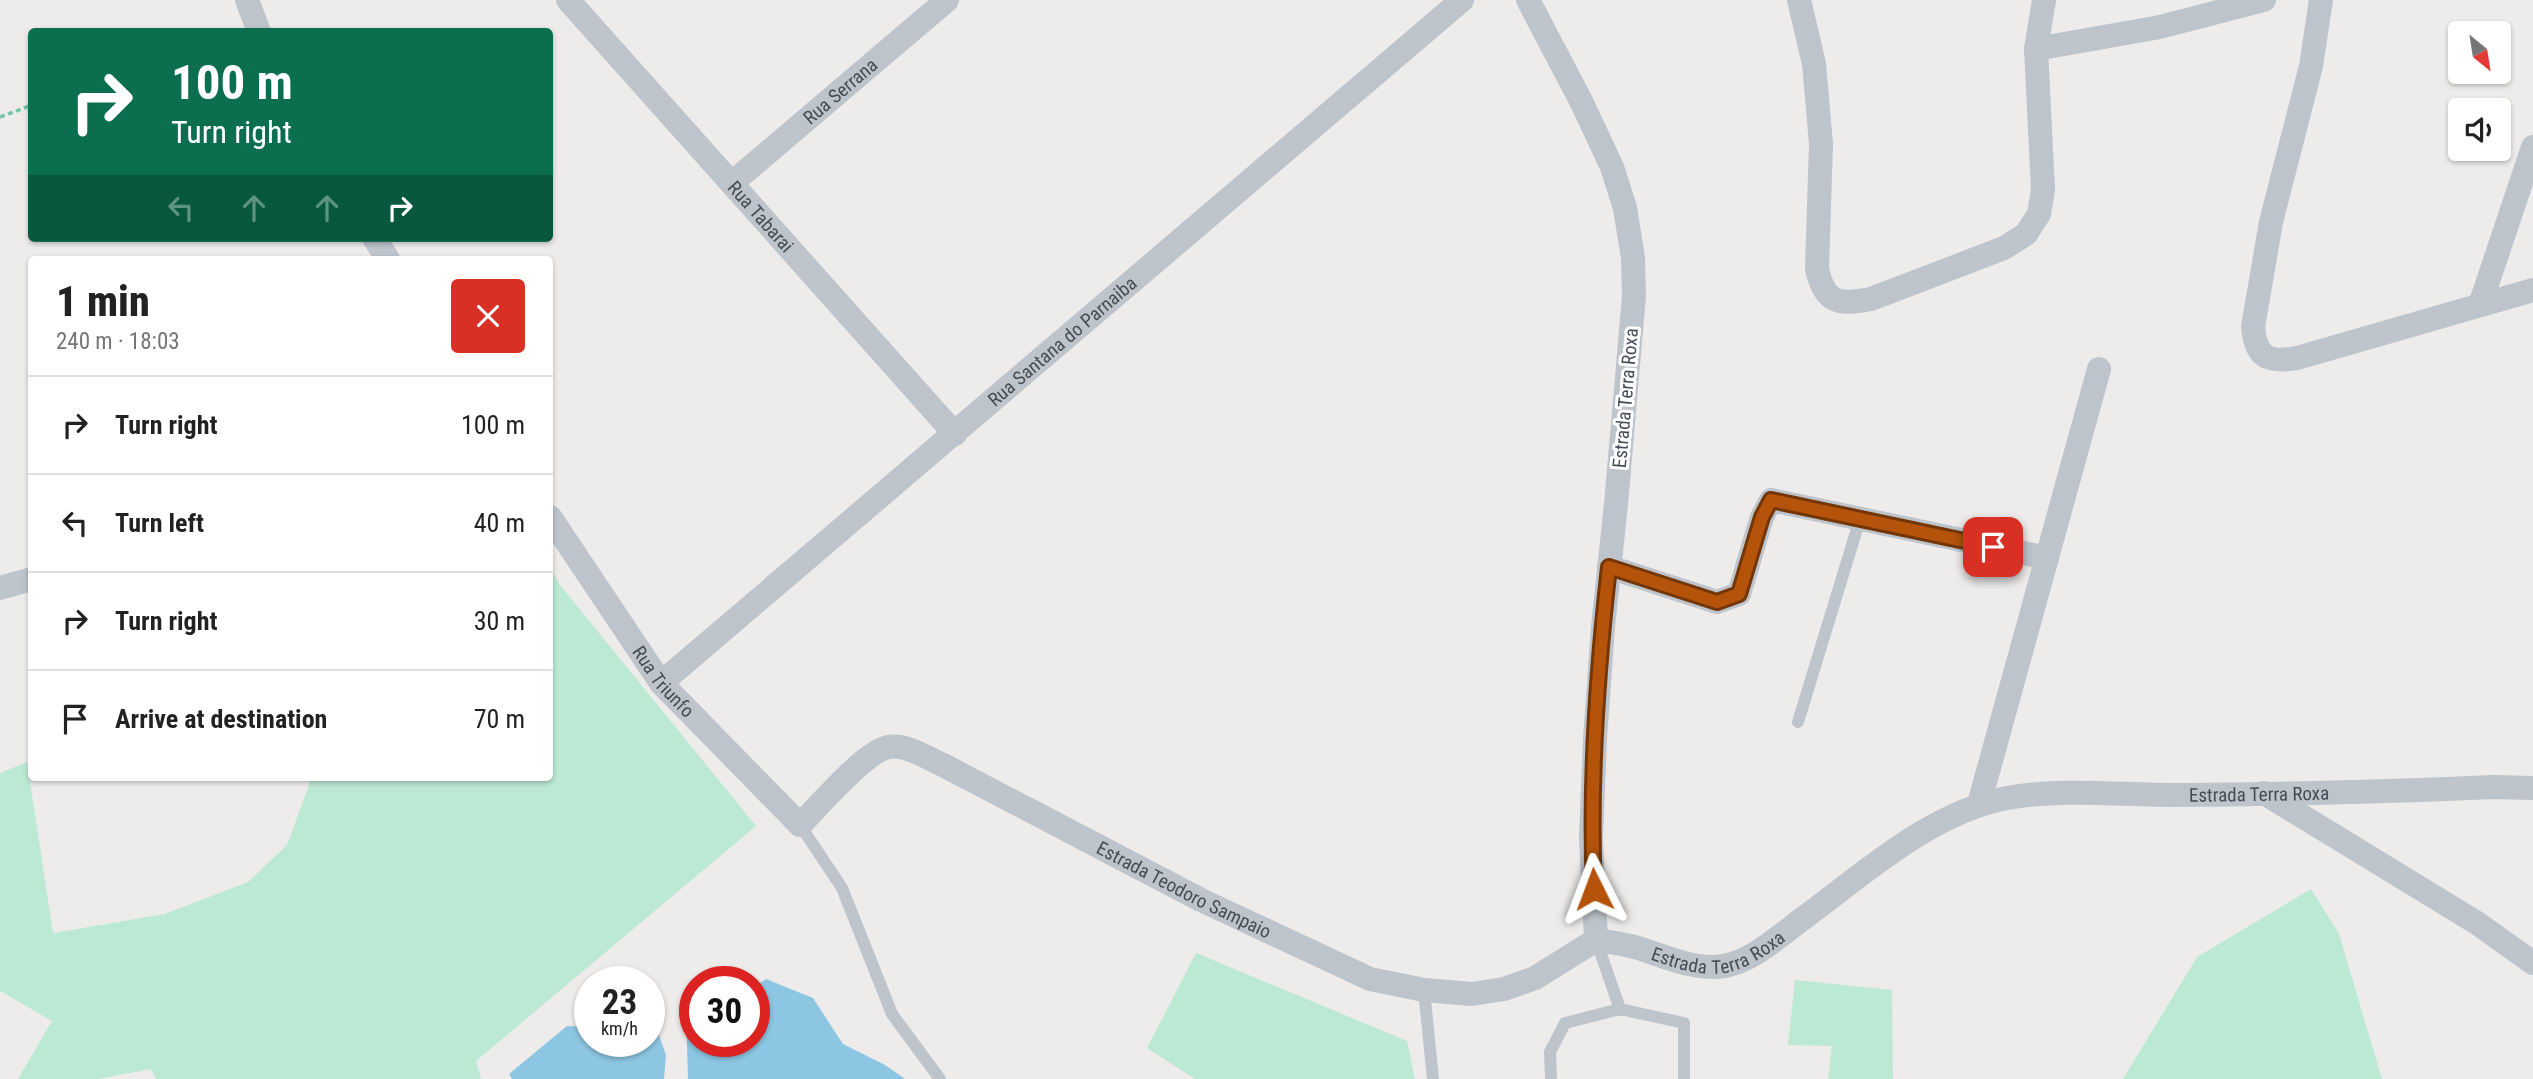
<!DOCTYPE html>
<html lang="en">
<head>
<meta charset="utf-8">
<style>
	:root { --surface:#fff; --page:#f2f2f2; --text:#222; --muted:#767676; --line:#e0e0e0 }
	body { margin:0; font-family:"Roboto Condensed",sans-serif; background:var(--page); color:var(--text); height:100vh; display:flex; flex-direction:column; font-size:26px; white-space:nowrap }
	* { box-sizing:border-box; margin:0 }
	p { font-size:23px; color:var(--muted) }
	.icon { flex:none; width:38px; height:38px; fill:none; stroke:currentColor; stroke-width:2; stroke-linecap:round; stroke-linejoin:round }
	.map { position:relative; flex:1; overflow:hidden }
	.drawer { position:absolute; left:28px; top:256px; width:525px; height:525px; display:flex; flex-direction:column; background:var(--surface); border-radius:7px; box-shadow:0 2px 5px #0004 }
	.drawer>* { flex:none }
	.top-card { position:absolute; left:28px; top:28px; width:525px; height:214px; border-radius:7px; box-shadow:0 2px 5px #0004; background:#0b6e4f; color:#fff; overflow:hidden }
	.needle { width:46px; rotate:150deg }
	.fabs { position:absolute; left:2448px; top:21px; display:grid; gap:14px }
	.fabs a { display:grid; place-items:center; width:63px; height:63px; border-radius:7px; background:var(--surface); box-shadow:0 2px 5px #0004; font-size:35px }
	.speed { position:absolute; left:574px; top:966px; display:flex; gap:14px; font-size:35px; font-weight:700; text-align:center }
	.speed>* { display:grid; place-content:center; width:91px; height:91px; border-radius:50%; background:var(--surface); box-shadow:0 2px 5px #0004; line-height:1 }
	.speed small { font-size:18px; font-weight:400 }
	.speed .limit { border:10px solid #d22; background:#fff; color:#111 }
	.pin { position:absolute; display:grid; place-items:center; width:60px; height:60px; color:#fff; margin:-30px; border-radius:14px; box-shadow:0 4px 10px #0006 }
	.me { position:absolute; width:77px; margin:-38px; rotate:357deg; stroke-linejoin:round; filter:drop-shadow(0 0 5px #0008) }
	.turn { display:flex; align-items:center; gap:24px; height:147px; padding:0 28px; font-size:32px }
	.turn .icon { width:91px; height:91px; stroke-width:2.5 }
	.turn b { display:block; font-size:49px; line-height:60px }
	.lanes { display:flex; align-items:center; height:66px; padding:0 28px; background:#0003; justify-content:center; gap:35px; direction:ltr }
	.lanes .off { opacity:.35 }
	.round { display:grid; place-items:center; flex:none; width:74px; height:74px; border-radius:7px; background:var(--page) }
	.headline { display:flex; align-items:center; justify-content:space-between; height:119px; padding:0 28px }
	h1 { font-size:42px; font-weight:800; line-height:52px }
	ul { padding:0; list-style:none }
	li { display:flex; align-items:center; gap:21px; height:98px; padding:0 28px; border-top:2px solid var(--line) }
	li div { flex:1 }
	li b { display:block; font-size:26px }
	li em { font-style:normal }
	.map>svg:first-child { display:block }
</style>
</head>
<body>
<div class="map">
<svg width="2533" height="1079" viewBox="0 0 2533 1079">
	<rect width="100%" height="100%" fill="#eeebeb"/>
	<g fill="#bce9d3">
		<path d="M550,568L560,585L756,826L476,1061L481,1079H156L151,1069L98,1079H18L52,1021L0,991V773L27,762L53,933L165,914L248,882L287,845L312,777H550Z"/>
		<path d="M2311,889L2339,934L2382,1079H2123L2197,957Z"/>
		<path d="M1196,953L1407,1041L1415,1079H1195L1147,1048Z"/>
		<path d="M1795,980L1892,990L1893,1079H1828L1832,1046L1788,1045Z"/>
	</g>
	<g fill="#8cc6e2">
		<path d="M766,979L813,998L843,1044L885,1065L905,1079H688L686,1014L695,1011V1041H754V987Z"/>
		<path d="M567,1026L590,1027V1041H649V1027H656L666,1055L664,1079H512L509,1074Z"/>
	</g>
	<g fill="none" stroke-linecap="round" stroke-linejoin="round">
		<path stroke="#77c3a7" stroke-width="3.5" stroke-dasharray="5 3.5" stroke-linecap="butt" d="M0,117L32,105"/>
		<g stroke="#bdc4cc" stroke-width="12">
			<path d="M1798,722L1860,519"/>
			<path d="M800,825L842,888L892,1014L940,1079"/>
			<path d="M1596,940L1620,1009"/>
			<path d="M1424,990L1433,1079"/>
			<path d="M1551,1079L1550,1052L1565,1023L1620,1009L1684,1023V1079"/>
		</g>
		<g stroke="#bdc4cc" stroke-width="24">
			<path d="M247,0L259,32"/>
			<path id="s1" d="M568,0L955,434"/>
			<path d="M1528,0L1581,101L1612,167L1625,208L1633,258L1634,296L1616,504L1603,627L1595,739L1591,838L1596,940"/>
			<path d="M1799,0L1814,64L1821,144L1817,269C1825,304 1839,305 1871,299L2004,248L2026,234L2039,214L2043,190L2036,49L2044,0"/>
			<path d="M2321,0L2311,66L2271,222L2253,327C2256,358 2268,363 2297,358L2533,290"/>
			<path d="M2036,49L2160,27L2264,0"/>
			<path id="s2" d="M732,183L947,0"/>
			<path d="M374,238L388,259"/>
			<path d="M2480,305L2533,147"/>
			<path id="s3" d="M550,517L661,683L800,825C817,808 866,750 889,747C907,744 929,759 945,766L1201,900L1370,979L1424,990L1472,994L1504,989L1535,978L1596,940"/>
			<path d="M1609,567L1717,602L1739,594L1762,517L1771,500L2047,558"/>
			<path d="M0,588L32,579"/>
			<path id="s4" d="M661,683L1462,0"/>
			<path d="M2264,793L2477,923L2533,963"/>
			<path d="M1979,804L2099,369"/>
			<path id="s5" d="M1596,940C1610,942 1625,944 1638,948C1664,956 1686,967 1714,967C1747,967 1779,936 1805,917C1866,872 1932,812 2007,798C2062,788 2120,795 2176,795C2282,794 2387,792 2493,787L2533,788"/>
		</g>
	</g>
	<g fill="none" stroke-linecap="round" stroke-linejoin="round">
		<g stroke="#753606" stroke-width="18">
			<path id="route" d="M1594,889C1589,782 1597,673 1609,567L1717,602L1739,594L1762,517L1771,500L1993,547"/>
		</g>
		<use href="#route" stroke="#b45309" stroke-width="12"/>
	</g>
	<g text-anchor="middle" stroke-width="6" stroke-linejoin="round" paint-order="stroke">
		<g font-size="19" fill="#454c56" stroke="#fff">
			<text dy="7" stroke="none"><textPath href="#s2" startOffset="142">Rua Serrana</textPath></text>
			<text dy="7" stroke="none"><textPath href="#s1" startOffset="290">Rua Tabarai</textPath></text>
			<text dy="7" stroke="none"><textPath href="#s4" startOffset="527">Rua Santana do Parnaiba</textPath></text>
			<text transform="translate(1625 398) rotate(-85)" y="7">Estrada Terra Roxa</text>
			<text dy="7" stroke="none"><textPath href="#s3" startOffset="200">Rua Triunfo</textPath></text>
			<text dy="7" stroke="none"><textPath href="#s5" startOffset="716">Estrada Terra Roxa</textPath></text>
			<text dy="7" stroke="none"><textPath href="#s3" startOffset="847">Estrada Teodoro Sampaio</textPath></text>
			<text dy="7" stroke="none"><textPath href="#s5" startOffset="128">Estrada Terra Roxa</textPath></text>
		</g>
	</g>
</svg>
<div class="fabs">
<a><svg class="needle" viewBox="-14 -14 28 28"><path d="M0-13l5 13h-10z" fill="#e53935"/><path d="M0 13l5-13h-10z" fill="#767676"/></svg></a>
<a><svg class="icon" aria-label="sound" viewBox="0 0 24 24"><path d="M4 9h4l5-4v14l-5-4H4zM17 9q2 3 0 6"/></svg></a>
</div>
<div class="speed"><div>23<small>km/h</small></div><div class="limit">30</div></div>
<div class="pin" style="left:1993px;top:547px;background:#d93025"><svg class="icon" aria-label="arrive" viewBox="0 0 24 24"><path d="M6 21V4h12l-3 4 3 4H6"/></svg></div>
<svg class="me" style="left:1594px;top:889px" viewBox="-20 -20 40 40"><path d="M0-17L14 15 0 8-14 15z" fill="#b45309" stroke="#fff" stroke-width="4"/></svg>
<div class="top-card">
<div class="turn"><svg class="icon" aria-label="right" viewBox="0 0 24 24"><path d="M7 20v-9h11M14 6l5 5-5 5"/></svg><div><b>100 m</b>Turn right</div></div>
<div class="lanes"><svg class="icon off" aria-label="left" viewBox="0 0 24 24"><path d="M17 20v-9H6M10 6l-5 5 5 5"/></svg><svg class="icon off" aria-label="ahead" viewBox="0 0 24 24"><path d="M12 20V5M6 11l6-6 6 6"/></svg><svg class="icon off" aria-label="ahead" viewBox="0 0 24 24"><path d="M12 20V5M6 11l6-6 6 6"/></svg><svg class="icon" aria-label="right" viewBox="0 0 24 24"><path d="M7 20v-9h11M14 6l5 5-5 5"/></svg></div>
</div>
<section class="drawer">
<div class="headline"><div><h1>1 min</h1><p>240 m · 18:03</p></div><a class="round" style="background:#d93025;color:#fff"><svg class="icon" aria-label="close" viewBox="0 0 24 24"><path d="M6 6l12 12M18 6L6 18"/></svg></a></div>
<ul>
<li><svg class="icon" aria-label="right" viewBox="0 0 24 24"><path d="M7 20v-9h11M14 6l5 5-5 5"/></svg><div><b>Turn right</b></div><em>100 m</em></li>
<li><svg class="icon" aria-label="left" viewBox="0 0 24 24"><path d="M17 20v-9H6M10 6l-5 5 5 5"/></svg><div><b>Turn left</b></div><em>40 m</em></li>
<li><svg class="icon" aria-label="right" viewBox="0 0 24 24"><path d="M7 20v-9h11M14 6l5 5-5 5"/></svg><div><b>Turn right</b></div><em>30 m</em></li>
<li><svg class="icon" aria-label="arrive" viewBox="0 0 24 24"><path d="M6 21V4h12l-3 4 3 4H6"/></svg><div><b>Arrive at destination</b></div><em>70 m</em></li>
</ul>
</section>
</div>
</body>
</html>
